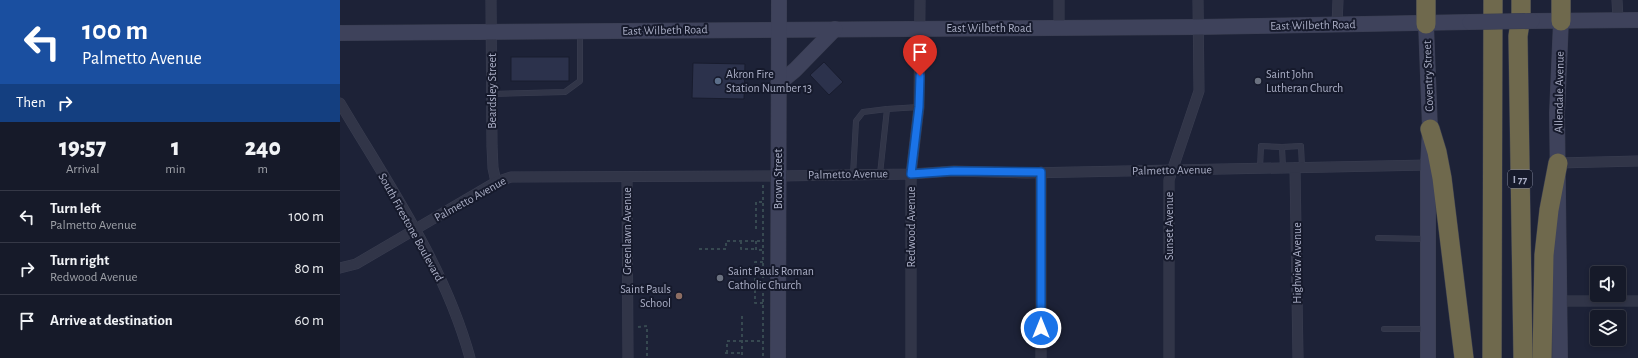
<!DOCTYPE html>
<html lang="en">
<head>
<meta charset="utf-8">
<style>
	:root { --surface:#161a29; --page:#1f2331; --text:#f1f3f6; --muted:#9ea1a8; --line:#353846 }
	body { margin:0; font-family:"Alegreya Sans",sans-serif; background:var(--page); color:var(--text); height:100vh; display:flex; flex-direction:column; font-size:15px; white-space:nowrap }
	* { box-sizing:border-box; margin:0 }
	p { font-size:13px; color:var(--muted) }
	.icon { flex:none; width:22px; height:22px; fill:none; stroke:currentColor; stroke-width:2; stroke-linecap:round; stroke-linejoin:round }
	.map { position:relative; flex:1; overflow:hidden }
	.sheet { display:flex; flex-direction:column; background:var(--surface); width:340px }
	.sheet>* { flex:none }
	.banner { background:#1a4fa0; color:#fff; overflow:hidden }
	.buttons { position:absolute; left:1250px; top:266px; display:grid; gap:8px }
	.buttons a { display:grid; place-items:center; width:36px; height:36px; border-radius:4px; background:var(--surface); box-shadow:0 2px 6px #0003,0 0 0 1px var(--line); font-size:20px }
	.pin { position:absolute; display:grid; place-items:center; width:34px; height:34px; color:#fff; margin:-41px -17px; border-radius:50% 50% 50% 0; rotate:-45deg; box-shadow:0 0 4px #0007 }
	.pin .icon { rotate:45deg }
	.me { position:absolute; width:44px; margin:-22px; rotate:0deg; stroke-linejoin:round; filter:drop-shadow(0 0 3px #0008) }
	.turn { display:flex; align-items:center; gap:14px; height:84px; padding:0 16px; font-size:18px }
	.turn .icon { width:52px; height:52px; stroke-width:2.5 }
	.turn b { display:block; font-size:28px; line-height:34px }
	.then { display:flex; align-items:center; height:38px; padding:0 16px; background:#0003; gap:8px; font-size:15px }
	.eta { display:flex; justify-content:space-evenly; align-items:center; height:68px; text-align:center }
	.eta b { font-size:24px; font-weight:800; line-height:28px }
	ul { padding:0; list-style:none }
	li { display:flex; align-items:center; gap:12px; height:52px; padding:0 16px; border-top:1px solid var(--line) }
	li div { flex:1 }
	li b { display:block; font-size:15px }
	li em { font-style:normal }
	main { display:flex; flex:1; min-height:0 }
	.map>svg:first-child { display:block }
</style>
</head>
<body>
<main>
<section class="sheet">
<div class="banner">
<div class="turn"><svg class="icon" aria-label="left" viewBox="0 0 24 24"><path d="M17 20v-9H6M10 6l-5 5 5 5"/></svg><div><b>100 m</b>Palmetto Avenue</div></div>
<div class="then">Then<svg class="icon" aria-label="right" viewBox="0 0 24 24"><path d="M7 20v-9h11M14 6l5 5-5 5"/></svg></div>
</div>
<div class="eta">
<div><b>19:57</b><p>Arrival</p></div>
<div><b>1</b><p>min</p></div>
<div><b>240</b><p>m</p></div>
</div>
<ul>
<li><svg class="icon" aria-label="left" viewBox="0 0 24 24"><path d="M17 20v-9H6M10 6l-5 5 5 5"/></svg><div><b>Turn left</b><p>Palmetto Avenue</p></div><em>100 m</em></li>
<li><svg class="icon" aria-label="right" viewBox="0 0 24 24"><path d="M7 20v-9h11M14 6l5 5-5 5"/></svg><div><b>Turn right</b><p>Redwood Avenue</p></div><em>80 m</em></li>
<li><svg class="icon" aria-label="arrive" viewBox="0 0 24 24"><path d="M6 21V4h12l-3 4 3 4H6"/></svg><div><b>Arrive at destination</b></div><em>60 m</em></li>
</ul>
</section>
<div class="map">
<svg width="1298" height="358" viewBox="0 0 1298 358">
	<rect width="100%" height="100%" fill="#1d2237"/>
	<g fill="#2c324c" stroke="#181c2e">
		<rect x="171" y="57" width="58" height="24"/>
		<path d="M484,62L503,82L489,95L470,75Z"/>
		<path d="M353,63L405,64L404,99L352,98Z"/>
	</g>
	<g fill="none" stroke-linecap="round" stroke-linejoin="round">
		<g stroke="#3a3e51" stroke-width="6">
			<g id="lane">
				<path d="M152,94L225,92L240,81V34"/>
				<path d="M942,147L961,146L962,167"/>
				<path d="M920,168L921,146L942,147L943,168"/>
				<path d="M540,174L547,109"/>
				<path d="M513,175L516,121L523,112L547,109L579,107"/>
				<path d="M1038,238L1087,239"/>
				<path d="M1044,329H1087"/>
			</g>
		</g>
		<g stroke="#3a3e51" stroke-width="11">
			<g id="street">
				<path d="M151,0L152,146L153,168L156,182"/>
				<path d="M1277,0L1278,19"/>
				<path d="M997,25L998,0"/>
				<path d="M719,28V0"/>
				<path d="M0,103C48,184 105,266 130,358"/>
				<path d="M1218,163L1298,161"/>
				<path d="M955,168L958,358"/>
				<path d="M287,177L288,358"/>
				<path d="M0,268L16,264L156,182L171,177L438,176L571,174L614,171L687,173L1088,165"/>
				<path d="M1219,301H1298"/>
				<path d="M571,358V174L579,107L580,0"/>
				<path d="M701,358V172"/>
				<path d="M829,358V180L859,91L858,0"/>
			</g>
		</g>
		<g stroke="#3a3e51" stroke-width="16">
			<g id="secondary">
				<path d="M1192,21L1298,20"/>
				<path d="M1086,24L1090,129L1088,165V358"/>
				<path d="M0,33L858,27L1130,22"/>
				<path d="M438,84L455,70L495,29"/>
				<path d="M438,358L439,0"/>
				<path d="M1220,358L1217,113L1221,21"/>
			</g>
		</g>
		<g stroke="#383c4f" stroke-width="20">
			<g id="highway">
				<path d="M1086,0V24"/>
				<path d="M1181,0V16L1178,36L1183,358"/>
				<path d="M1221,21V0"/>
				<path d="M1090,129L1097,152L1102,178L1124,358"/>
				<path d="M1152,358L1153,0"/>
				<path d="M1202,358L1204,255L1209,210L1218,163"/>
			</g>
		</g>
		<g stroke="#374951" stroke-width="2" stroke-dasharray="3 3" stroke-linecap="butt">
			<path d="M423,185V358"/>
			<path d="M416,229V202H423"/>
			<path d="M401,241V249H416"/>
			<path d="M416,241V250H423"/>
			<path d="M359,249H386V241H423"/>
			<path d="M415,282H423"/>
			<path d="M423,303H415V262H423"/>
			<path d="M402,316V358"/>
			<path d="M298,327L307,326V358"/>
			<path d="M385,353H402"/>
			<path d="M387,353V341H423"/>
		</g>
		<use href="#lane" stroke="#313548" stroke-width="5"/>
		<use href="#street" stroke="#313548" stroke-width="10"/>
		<use href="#secondary" stroke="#3e425b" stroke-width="15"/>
		<use href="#highway" stroke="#6f694d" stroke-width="19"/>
		<g stroke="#3a3e51" stroke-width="16" stroke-linecap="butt">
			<path id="secondary-bridge" d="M1130,22L1192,21"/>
		</g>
		<use href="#secondary-bridge" stroke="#3e425b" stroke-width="15"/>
	</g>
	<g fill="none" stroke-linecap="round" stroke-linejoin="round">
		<g stroke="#114b97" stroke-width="10">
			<path id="route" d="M580,76L579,107L571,174L614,171L701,172V328"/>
		</g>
		<use href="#route" stroke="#1a73e8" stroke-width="7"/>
	</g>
	<circle fill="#5c6f8a" stroke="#161a2c" stroke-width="1.5" cx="378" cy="81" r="4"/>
	<g fill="#6b7280" stroke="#161a2c" stroke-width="1.5">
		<circle cx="918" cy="81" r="4"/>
		<circle cx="380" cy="278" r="4"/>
	</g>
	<circle fill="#8d6e63" stroke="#161a2c" stroke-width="1.5" cx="339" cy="296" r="4"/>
	<g text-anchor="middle" stroke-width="4" stroke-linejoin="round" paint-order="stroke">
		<rect fill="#161a2c" stroke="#7e8297" stroke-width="1" x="1168" y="170" width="24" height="18" rx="3"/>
		<g font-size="11" font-weight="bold" fill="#aaaec5">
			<text x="1180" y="183">I 77</text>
		</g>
		<g font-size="12" fill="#aaaec5" stroke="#161a2c">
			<text transform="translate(973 25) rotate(-1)" y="4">East Wilbeth Road</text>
			<text x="649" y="32">East Wilbeth Road</text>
			<text transform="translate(325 30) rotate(-1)" y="4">East Wilbeth Road</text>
			<text transform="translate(1088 76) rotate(-92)" y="4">Coventry Street</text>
			<text transform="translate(152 91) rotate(-90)" y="4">Beardsley Street</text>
			<text transform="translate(1219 92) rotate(-89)" y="4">Allendale Avenue</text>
			<text transform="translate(832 170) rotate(-1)" y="4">Palmetto Avenue</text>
			<text transform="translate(508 174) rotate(-1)" y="4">Palmetto Avenue</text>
			<text transform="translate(438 179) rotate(-90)" y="4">Brown Street</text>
			<text transform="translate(130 199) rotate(-29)" y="4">Palmetto Avenue</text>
			<text transform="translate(829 226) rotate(-90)" y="4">Sunset Avenue</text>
			<text transform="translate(71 227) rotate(61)" y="4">South Firestone Boulevard</text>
			<text transform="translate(571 227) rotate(-90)" y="4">Redwood Avenue</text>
			<text transform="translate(287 231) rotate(-90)" y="4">Greenlawn Avenue</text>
			<text transform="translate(957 263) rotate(-90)" y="4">Highview Avenue</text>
		</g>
		<g font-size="12" fill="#aaaec5" stroke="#161a2c" text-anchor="start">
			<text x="386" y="78">Akron Fire<tspan x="386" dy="14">Station Number 13</tspan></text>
			<text x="926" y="78">Saint John<tspan x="926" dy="14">Lutheran Church</tspan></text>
			<text x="388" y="275">Saint Pauls Roman<tspan x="388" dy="14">Catholic Church</tspan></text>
			<text x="331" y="293" text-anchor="end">Saint Pauls<tspan x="331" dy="14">School</tspan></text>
		</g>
	</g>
</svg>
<div class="buttons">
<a><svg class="icon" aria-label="sound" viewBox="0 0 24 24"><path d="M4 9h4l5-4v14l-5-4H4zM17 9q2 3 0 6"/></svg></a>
<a><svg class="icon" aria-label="layers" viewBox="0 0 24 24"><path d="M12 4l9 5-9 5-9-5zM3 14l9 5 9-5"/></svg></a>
</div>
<div class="pin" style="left:580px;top:76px;background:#d93025"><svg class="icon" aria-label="arrive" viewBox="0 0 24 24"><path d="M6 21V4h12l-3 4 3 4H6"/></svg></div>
<svg class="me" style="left:701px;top:328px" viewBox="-20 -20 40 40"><circle r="17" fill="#1a73e8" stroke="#fff" stroke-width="3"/><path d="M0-11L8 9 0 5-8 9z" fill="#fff"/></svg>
</div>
</main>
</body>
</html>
